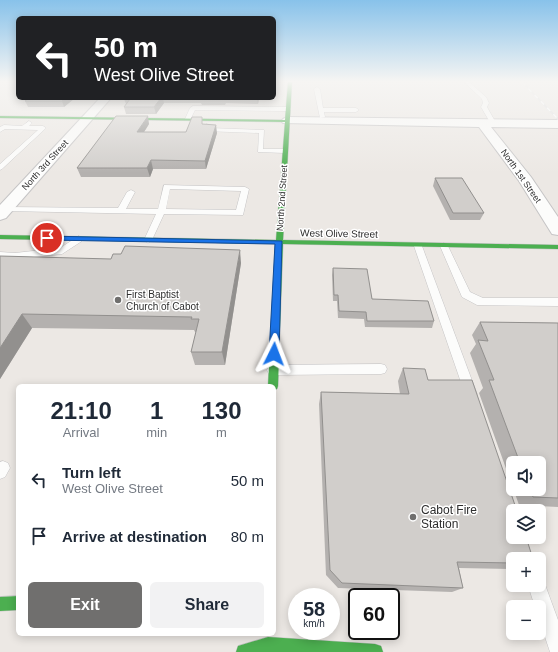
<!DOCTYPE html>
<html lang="en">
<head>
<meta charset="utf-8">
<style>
	:root { --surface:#fff; --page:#f2f2f3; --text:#1f2937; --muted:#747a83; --accent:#706f6e }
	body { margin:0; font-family:Helvetica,sans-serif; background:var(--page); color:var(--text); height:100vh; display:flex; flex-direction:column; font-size:15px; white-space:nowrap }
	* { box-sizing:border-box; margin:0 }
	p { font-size:13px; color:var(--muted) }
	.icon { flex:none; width:22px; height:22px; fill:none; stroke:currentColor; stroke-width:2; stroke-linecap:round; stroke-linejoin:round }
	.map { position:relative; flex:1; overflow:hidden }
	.details { position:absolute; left:16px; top:384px; width:260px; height:252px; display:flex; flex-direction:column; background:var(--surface); border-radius:6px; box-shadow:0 2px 10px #0003 }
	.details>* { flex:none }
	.guide { position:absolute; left:16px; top:16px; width:260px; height:84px; border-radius:6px; box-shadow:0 2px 10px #0003; background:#202124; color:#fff; overflow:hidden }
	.tools { position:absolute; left:506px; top:456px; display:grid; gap:8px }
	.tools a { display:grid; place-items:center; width:40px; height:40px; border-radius:6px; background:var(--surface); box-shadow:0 2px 10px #0003; font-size:20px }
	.speed { position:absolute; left:288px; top:588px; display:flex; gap:8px; font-size:20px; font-weight:700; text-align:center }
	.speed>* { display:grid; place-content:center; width:52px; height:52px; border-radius:50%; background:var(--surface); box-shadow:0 2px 10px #0003; line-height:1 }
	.speed small { font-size:10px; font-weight:400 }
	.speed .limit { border:2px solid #111; border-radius:6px; background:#fff; color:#111 }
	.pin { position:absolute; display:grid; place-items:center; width:34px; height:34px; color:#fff; margin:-17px; border:2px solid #fff; border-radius:50%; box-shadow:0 1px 4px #0007 }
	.me { position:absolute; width:44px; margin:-22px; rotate:3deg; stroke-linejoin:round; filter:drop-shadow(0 0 3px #0008) }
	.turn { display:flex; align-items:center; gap:14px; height:84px; padding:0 12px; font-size:18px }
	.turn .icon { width:52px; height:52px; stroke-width:2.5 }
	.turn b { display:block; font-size:28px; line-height:34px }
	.eta { display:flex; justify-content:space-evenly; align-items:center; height:68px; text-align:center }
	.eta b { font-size:24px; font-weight:800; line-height:28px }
	.button { display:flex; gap:8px; margin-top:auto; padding:8px 12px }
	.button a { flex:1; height:46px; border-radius:6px; background:var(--accent); color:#fff; font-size:16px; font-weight:800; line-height:46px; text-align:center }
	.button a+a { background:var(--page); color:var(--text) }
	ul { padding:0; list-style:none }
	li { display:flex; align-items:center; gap:12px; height:56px; padding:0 12px }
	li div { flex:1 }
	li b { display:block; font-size:15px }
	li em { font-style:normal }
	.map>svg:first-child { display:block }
</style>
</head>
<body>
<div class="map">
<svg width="558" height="652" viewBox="0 0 558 652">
	<rect width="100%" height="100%" fill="#ece8e4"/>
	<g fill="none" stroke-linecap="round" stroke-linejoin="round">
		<g stroke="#c5c4c5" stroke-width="1">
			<g id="lane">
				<path d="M464,82H469L486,97L489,103L487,107L496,123L495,124H491L481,107L483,103L482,99Z"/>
				<path d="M317,87L320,89L323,108H356L359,110L356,112H324L325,117L320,118L314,89Z"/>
				<path d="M193,106L288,107L291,109L288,111L195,110L190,120H186L185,119L190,108Z"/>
				<path d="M29,121L32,123L29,126H43L46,128L2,169L0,170V164L38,130L5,129L0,132V127L4,125L22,126Z"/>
				<path d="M207,124L210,126L209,128L264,130L263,149H285L288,151L285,153L258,152L259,133L204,131V126Z"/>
				<path d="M164,185L245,187L249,189L243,215L164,214L152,240L148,243L144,240L156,214L5,211L1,209L5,207L118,208L127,192L131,190L135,192L126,209H158ZM170,189L241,191L236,210L166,209Z"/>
				<path d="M79,236L83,239L82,241L62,254L15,259L0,258V252L15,253L60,248Z"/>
				<path d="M418,243L422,246L477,394L475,398L471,400L467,398L465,394L414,246Z"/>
				<path d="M444,243L448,246L470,292L483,298H558V306L477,305L462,297L440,246Z"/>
				<path d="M381,364L385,365L387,369L385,373L381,374L273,375L269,374L267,370L269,366L273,365Z"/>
				<path d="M3,461L8,463L10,468L5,477L0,479V462Z"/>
				<path d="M539,577L543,579L558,620V652H550L539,619V607H535L528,585H539Z"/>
			</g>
		</g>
		<g stroke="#c5c4c5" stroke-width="2">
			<g id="street">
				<path d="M100,98H111L6,218L0,220V205Z"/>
				<path d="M287,117L558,120V128L491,127L531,177L558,217V235L552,234L519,181L479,127L283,123L281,121L283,119Z"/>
			</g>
		</g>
		<g stroke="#c5c4c5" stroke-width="1">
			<g id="fast">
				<path d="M288,82H292L283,240L558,245V249L283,244L278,386L277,389L274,390V386H268L275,244L0,239V235L276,240L285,122L0,118V116L285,120Z"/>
				<path d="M18,596V610L0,611V597Z"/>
				<path d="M268,637L375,644L381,646L383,652H236L238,646Z"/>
			</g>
		</g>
		<use href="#lane" fill="#fcfcfb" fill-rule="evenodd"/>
		<use href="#street" fill="#fcfcfb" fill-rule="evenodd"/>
		<use href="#fast" fill="#4caf50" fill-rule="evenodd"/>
		<g stroke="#dfdfe1" stroke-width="2">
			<path id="rail" d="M522,82L558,119"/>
		</g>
		<use href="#rail" stroke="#fff" stroke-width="1.5" stroke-dasharray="4.5" stroke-linecap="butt"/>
	</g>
	<g fill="#b4b1af" fill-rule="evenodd">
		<path d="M75,98L64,107H28L25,101Z"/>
		<path d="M125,98H259L258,104L226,103L225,105H202L201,103H164L156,114H126L124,107L126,104L124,99Z"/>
		<path d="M149,124L144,132H186L203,124L217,133L206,169H153L150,177H81L77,168Z"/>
		<path d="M435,178L484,213L480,220H450L433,186Z"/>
		<path d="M0,256L241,263L225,365H195L191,352L196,332H195L194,330L32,328L0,379Z"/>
		<path d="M333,268L372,299L434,321L432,328L365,327L364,319L338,318L337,301H333L332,275Z"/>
		<path d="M480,322L558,323V507L519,505L479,393L483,388L470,353L476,344L472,335ZM513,463H539V489H513Z"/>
		<path d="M403,368L428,380L513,559V569L459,568L463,588L452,592L338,588L326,575L319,404L321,392L400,394L398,381Z"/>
	</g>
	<g fill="#92908e">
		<path d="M65,98H75L64,107L62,101Z"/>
		<path d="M161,98H163L164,103L156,114L154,107Z"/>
		<path d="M257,98H259L258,104Z"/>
		<path d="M148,116L149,124L139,140L137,132Z"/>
		<path d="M216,125L217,133L206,169L205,161Z"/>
		<path d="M151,160L153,169L150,177L147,168Z"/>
		<path d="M240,250L241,263L225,365L222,352Z"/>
		<path d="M22,314L32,328L0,379V348Z"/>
	</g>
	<g fill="#d1cecb" stroke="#92908e">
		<path d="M29,98H65L62,101H25Z"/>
		<path d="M125,98H161L154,107H124L130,99H124Z"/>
		<path d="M116,116H148L137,132H186L192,117H202V124L216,125L205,161L151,160L147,168H77Z"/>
		<path d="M435,178H462L484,213H453Z"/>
		<path d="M125,246L240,250L222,352H191L199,319H191L192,317L22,314L0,348V256L111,259L113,254H121Z"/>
		<path d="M333,268L367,269L372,299L428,301L434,321H367L366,312L339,311L338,295H334Z"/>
		<path d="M480,322L558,323V498L533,497L530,489H539V463H520L489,380H494L478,340L488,341Z"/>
		<path d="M403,368L425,369L428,380H472L517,511H513V537H526L533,559H513V563L457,562L463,588L342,583L330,570L321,392L409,394Z"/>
	</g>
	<linearGradient id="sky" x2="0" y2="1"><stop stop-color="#88c2ea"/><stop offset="0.47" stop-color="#f6f5f3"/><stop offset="1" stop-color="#f6f5f3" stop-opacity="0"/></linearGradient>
	<rect width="558" height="173" fill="url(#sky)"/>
	<path fill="#1a73e8" stroke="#114b97" d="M45,236L282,241L279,354L277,356H271L269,354L275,244L47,240L44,238Z"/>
	<g fill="#706f6e" stroke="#fff" stroke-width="1.5">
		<circle cx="118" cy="300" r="4"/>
		<circle cx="413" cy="517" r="4"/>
	</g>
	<g text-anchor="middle" stroke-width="3" stroke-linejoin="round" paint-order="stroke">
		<g font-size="9" fill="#2e2e2e" stroke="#fff">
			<text transform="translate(45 165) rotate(-48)" y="3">North 3rd Street</text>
			<text transform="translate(521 176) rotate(55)" y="3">North 1st Street</text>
			<text transform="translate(282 198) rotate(-86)" y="3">North 2nd Street</text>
		</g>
		<g font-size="10" fill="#2e2e2e" stroke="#fff">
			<text transform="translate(339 233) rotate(1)" y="4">West Olive Street</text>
		</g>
		<g font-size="10" fill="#2e2e2e" stroke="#fff" text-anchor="start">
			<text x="126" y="298">First Baptist<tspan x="126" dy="12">Church of Cabot</tspan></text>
		</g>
		<g font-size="12" fill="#2e2e2e" stroke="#fff" text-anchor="start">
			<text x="421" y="514">Cabot Fire<tspan x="421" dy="14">Station</tspan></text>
		</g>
	</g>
</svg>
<div class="tools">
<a><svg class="icon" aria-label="sound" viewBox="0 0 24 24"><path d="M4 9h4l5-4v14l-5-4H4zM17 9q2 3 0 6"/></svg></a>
<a><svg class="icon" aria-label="layers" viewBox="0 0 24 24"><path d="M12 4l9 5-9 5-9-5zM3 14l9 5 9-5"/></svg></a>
<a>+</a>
<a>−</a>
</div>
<div class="speed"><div>58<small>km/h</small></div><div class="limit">60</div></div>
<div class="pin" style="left:47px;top:238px;background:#d93025"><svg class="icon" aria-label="arrive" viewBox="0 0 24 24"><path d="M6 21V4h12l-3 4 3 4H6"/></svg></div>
<svg class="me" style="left:274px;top:354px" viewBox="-20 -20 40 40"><path d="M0-17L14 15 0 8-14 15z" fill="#1a73e8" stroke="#fff" stroke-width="4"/></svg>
<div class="guide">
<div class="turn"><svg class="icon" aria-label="left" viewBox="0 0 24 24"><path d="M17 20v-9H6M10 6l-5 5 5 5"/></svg><div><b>50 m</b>West Olive Street</div></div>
</div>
<section class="details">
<div class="eta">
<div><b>21:10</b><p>Arrival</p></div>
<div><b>1</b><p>min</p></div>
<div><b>130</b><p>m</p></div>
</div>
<ul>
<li><svg class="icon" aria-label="left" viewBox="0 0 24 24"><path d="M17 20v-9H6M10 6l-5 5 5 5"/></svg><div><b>Turn left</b><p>West Olive Street</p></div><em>50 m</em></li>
<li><svg class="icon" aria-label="arrive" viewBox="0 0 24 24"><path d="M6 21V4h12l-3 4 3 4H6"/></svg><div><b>Arrive at destination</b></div><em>80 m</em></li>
</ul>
<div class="button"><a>Exit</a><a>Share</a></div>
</section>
</div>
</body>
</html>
